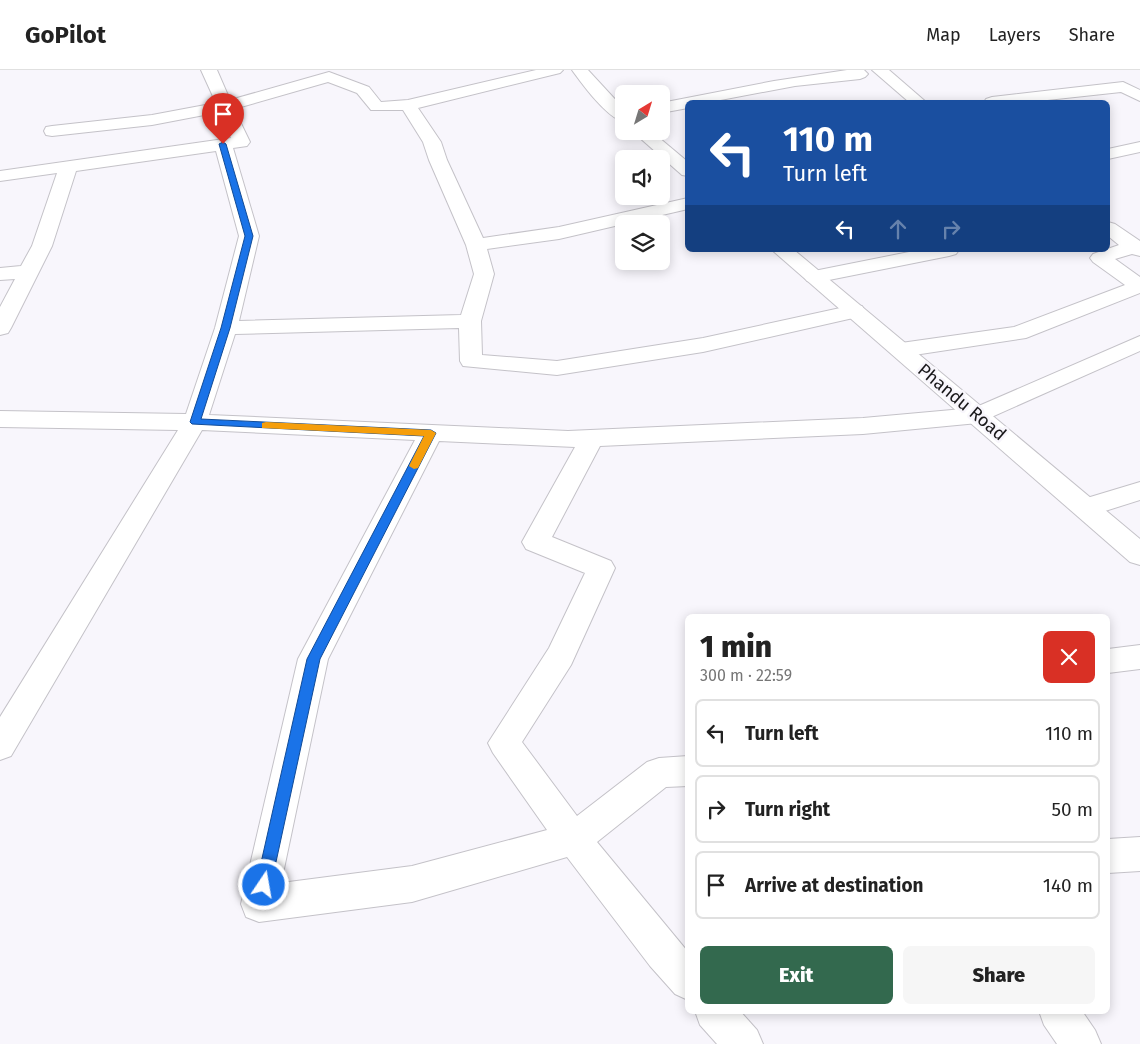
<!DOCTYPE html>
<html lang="en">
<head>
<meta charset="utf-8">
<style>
	:root { --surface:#fff; --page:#f6f6f6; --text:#222; --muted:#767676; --line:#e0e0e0; --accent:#33694e }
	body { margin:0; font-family:"Fira Sans",sans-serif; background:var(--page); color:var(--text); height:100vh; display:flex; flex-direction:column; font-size:19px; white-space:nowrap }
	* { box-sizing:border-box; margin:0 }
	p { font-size:16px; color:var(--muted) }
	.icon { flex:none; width:28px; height:28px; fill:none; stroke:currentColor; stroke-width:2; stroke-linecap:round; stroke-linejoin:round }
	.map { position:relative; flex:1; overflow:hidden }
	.drawer { position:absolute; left:685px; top:544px; width:425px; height:400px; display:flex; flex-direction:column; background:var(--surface); border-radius:8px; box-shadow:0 2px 12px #0003 }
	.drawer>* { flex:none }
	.banner { position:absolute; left:685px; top:30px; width:425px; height:152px; border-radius:8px; box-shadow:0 2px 12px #0003; background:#1a4fa0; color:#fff; overflow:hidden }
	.needle { width:32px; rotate:38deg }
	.buttons { position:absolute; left:615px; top:15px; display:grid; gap:10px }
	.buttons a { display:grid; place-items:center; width:55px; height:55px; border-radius:8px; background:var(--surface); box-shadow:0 2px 12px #0003; font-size:25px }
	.pin { position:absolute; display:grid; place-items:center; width:42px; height:42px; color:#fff; margin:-51px -21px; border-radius:50% 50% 50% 0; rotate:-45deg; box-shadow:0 0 5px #0007 }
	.pin .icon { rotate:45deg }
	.me { position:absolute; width:55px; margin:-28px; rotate:12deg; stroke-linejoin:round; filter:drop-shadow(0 0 4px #0008) }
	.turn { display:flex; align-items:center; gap:18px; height:105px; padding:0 15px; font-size:22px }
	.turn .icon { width:65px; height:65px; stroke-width:2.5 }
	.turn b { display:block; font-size:35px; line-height:42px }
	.lanes { display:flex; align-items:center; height:48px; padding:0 15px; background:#0003; justify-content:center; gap:25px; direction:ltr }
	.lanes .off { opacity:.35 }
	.round { display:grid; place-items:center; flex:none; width:52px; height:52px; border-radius:8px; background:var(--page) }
	.head { display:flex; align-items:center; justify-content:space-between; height:85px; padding:0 15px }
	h1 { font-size:30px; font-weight:800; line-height:38px }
	.cta { display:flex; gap:10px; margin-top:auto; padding:10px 15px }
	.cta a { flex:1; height:58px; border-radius:8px; background:var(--accent); color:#fff; font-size:20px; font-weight:800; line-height:58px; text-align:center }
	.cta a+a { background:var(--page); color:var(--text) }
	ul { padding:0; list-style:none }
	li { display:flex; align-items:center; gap:15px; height:68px; margin:0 10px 8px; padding:0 5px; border:2px solid var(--line); border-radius:8px }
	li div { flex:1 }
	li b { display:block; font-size:19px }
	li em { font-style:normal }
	header { display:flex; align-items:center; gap:30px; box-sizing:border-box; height:70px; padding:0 25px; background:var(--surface); border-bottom:1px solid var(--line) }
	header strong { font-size:24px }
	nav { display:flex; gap:28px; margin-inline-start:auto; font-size:18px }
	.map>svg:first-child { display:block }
</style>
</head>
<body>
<header>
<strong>GoPilot</strong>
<nav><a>Map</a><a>Layers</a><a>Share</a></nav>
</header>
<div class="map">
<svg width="1140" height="974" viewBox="0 0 1140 974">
	<rect width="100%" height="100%" fill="#f8f6fc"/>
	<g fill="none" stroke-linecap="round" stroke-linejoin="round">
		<g stroke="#c4c2c8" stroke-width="2">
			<g id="minor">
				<path d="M201,0H217L230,30L329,2L369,17L381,32L408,30L536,0H563L560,3L418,38L441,72L447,90L483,168L559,157L688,128V139L559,169L487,179L494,204L481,251L482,285L557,291L703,268L854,235L862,236L865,241L862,246L703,282L557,305L463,296L460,291L459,258L235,264L209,345L568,361L863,348L974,338L1140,266V281L978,353L863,364L600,376L552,467L611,491L615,498L571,595L522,672L577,746L647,692L659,688L688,686V716L666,717L597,772L688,882V930L675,924L650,896L567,787L412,832L259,852L246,847L241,834L298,589L415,370L202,360L11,686L0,690V647L178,360L0,357V341L186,344L215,258L239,166L216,81L76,101L52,176L11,258L8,263L0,265V237L15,209L0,210V198L21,196L32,176L57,103L0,111V101L231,68L220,42L152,55L52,66L46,65L44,61L46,57L52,56L152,45L216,33ZM328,12L357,23L371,40H403L423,72L429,90L466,175L474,204L461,245L239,251L259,166L233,78L247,76L250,72L234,39ZM439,371L575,377L522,472L526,479L585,503L549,578L488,673L493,683L547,760L412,796L281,813L328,589Z"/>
				<path d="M847,0H864L868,4L865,7L860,9L795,16L710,32H688V38L661,43V33L774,11Z"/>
				<path d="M872,0H889L926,32H909Z"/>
				<path d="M1123,12L1140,20V31L1121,22L1029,32H984L986,29L992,27Z"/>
				<path d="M1140,72V82L1108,89V79Z"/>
				<path d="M1108,152L1115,154L1140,171V186L1132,184L1115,189L1140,207V223L1026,268L901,287L893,285L890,280L893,275L901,273L1014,257L1125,215L1093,192L1090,188L1093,184L1119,175L1108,166Z"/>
				<path d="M919,180H959L956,184L949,186L814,213L807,211L804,207L807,203L814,201Z"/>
				<path d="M1140,412V430L1086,447L1077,445L1073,438L1077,431Z"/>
				<path d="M1140,575V599L1108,603V579Z"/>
				<path d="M1140,767V801L1108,803V769Z"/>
				<path d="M695,941H740L757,960L763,974H717L700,955Z"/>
				<path d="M1039,941H1082L1095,960L1101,974H1057L1044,955Z"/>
			</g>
		</g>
		<g stroke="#c4c2c8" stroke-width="2">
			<g id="major">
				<path d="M572,0H588L624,39V52C606,47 583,15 572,0Z"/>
				<path d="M632,61H651L688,92V106L682,105Z"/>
				<path d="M772,180H794L1140,469V495L1130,492Z"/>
			</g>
		</g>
		<use href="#minor" fill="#fff" fill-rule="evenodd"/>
		<use href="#major" fill="#fff" fill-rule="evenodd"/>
	</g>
	<path fill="#1a73e8" stroke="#114b97" d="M223,72L226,74L253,166L230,258L201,349L431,360L436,363L320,589L271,815L269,820L264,822L258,820L256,815L307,589L424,366L192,354L190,352L221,258L245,166L219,74Z"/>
	<path fill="#f59e0b" d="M266,352L431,360L436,363L418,398L414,399L409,396L424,366L262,358V353Z"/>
	<g text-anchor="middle" stroke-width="5" stroke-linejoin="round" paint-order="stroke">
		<g font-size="18" fill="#19181a" stroke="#f8f6fc">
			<text transform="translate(962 332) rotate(40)" y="6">Phandu Road</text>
		</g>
	</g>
</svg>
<div class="buttons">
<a><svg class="needle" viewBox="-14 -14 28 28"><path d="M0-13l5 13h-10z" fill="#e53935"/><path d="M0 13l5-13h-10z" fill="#767676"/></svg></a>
<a><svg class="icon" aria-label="sound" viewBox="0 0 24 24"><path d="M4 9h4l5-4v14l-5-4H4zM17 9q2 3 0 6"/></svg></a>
<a><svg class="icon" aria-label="layers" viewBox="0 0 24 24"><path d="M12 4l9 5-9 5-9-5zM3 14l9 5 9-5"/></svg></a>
</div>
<div class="pin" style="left:223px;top:74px;background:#d93025"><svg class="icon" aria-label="arrive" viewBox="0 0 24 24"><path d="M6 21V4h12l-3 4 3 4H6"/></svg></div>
<svg class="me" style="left:264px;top:815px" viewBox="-20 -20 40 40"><circle r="17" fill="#1a73e8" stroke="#fff" stroke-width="3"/><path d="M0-11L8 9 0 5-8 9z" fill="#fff"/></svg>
<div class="banner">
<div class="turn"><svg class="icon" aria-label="left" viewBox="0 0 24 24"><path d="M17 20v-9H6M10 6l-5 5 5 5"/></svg><div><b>110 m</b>Turn left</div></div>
<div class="lanes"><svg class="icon" aria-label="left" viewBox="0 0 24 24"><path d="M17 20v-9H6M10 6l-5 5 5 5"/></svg><svg class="icon off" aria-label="ahead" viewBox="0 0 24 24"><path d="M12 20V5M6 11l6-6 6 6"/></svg><svg class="icon off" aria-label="right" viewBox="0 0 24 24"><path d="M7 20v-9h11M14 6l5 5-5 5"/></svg></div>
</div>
<section class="drawer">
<div class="head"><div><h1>1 min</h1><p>300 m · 22:59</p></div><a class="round" style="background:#d93025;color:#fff"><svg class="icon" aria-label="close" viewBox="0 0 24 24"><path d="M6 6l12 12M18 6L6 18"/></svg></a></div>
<ul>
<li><svg class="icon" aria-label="left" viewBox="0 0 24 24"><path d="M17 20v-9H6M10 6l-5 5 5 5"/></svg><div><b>Turn left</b></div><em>110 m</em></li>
<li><svg class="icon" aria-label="right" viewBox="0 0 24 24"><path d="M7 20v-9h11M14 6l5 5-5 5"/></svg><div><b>Turn right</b></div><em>50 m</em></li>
<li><svg class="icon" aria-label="arrive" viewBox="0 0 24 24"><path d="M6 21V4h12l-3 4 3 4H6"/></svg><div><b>Arrive at destination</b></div><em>140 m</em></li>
</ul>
<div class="cta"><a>Exit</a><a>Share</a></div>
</section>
</div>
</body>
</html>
